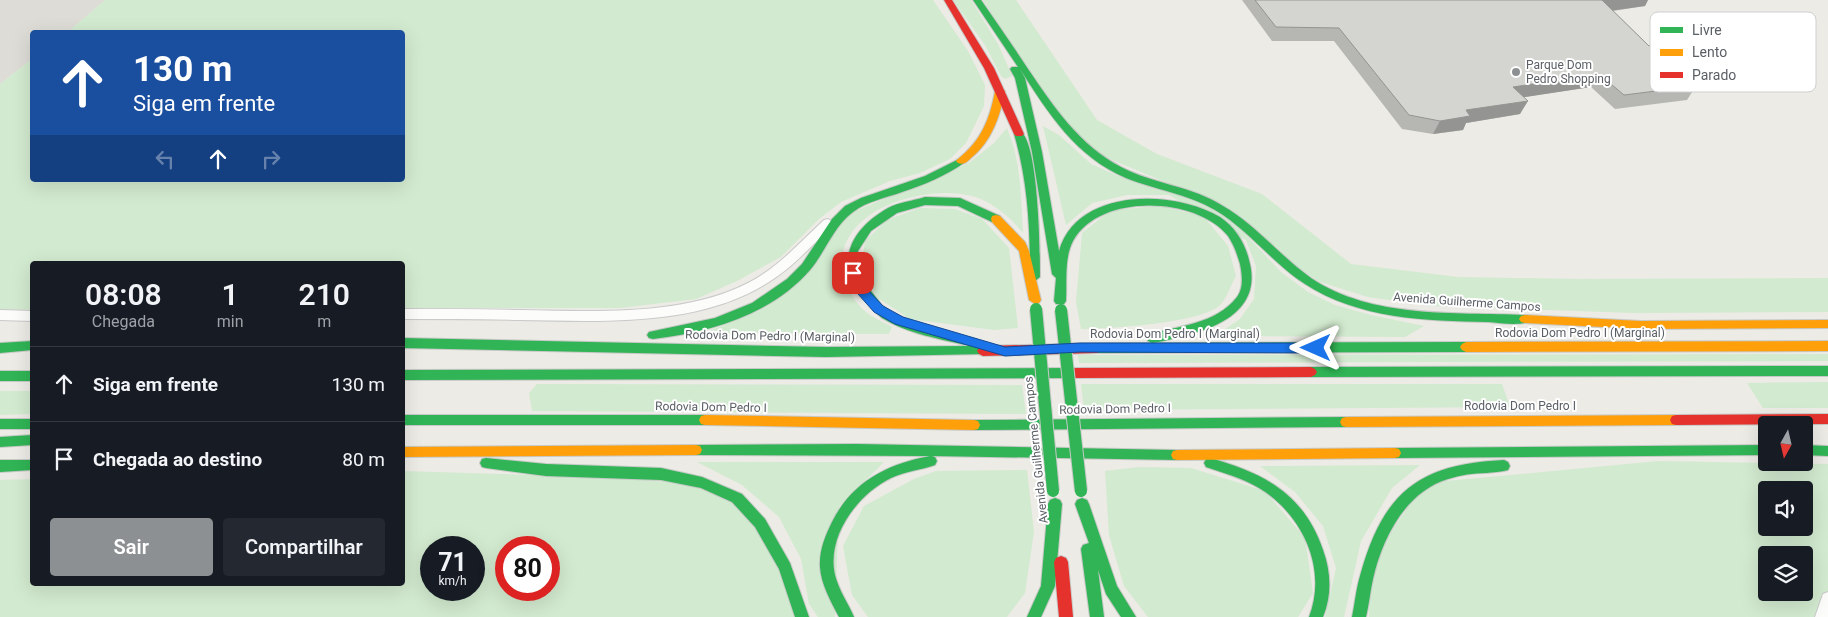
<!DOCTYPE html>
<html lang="pt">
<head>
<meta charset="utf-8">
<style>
	:root { --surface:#171b24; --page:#242831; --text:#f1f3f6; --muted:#9ea1a6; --line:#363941; --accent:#8d9092 }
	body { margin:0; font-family:Roboto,sans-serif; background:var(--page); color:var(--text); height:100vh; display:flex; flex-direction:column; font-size:19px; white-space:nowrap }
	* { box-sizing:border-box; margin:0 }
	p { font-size:16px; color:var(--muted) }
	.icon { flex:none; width:28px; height:28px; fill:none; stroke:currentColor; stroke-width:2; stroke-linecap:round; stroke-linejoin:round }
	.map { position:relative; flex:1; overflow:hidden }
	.side { position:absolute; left:30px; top:261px; width:375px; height:325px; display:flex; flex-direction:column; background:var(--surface); border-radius:5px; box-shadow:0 5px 20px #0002 }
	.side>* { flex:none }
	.top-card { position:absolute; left:30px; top:30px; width:375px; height:152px; border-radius:5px; box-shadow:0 5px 20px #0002; background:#1a4fa0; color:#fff; overflow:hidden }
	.needle { width:32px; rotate:188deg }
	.buttons { position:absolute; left:1758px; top:416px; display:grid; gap:10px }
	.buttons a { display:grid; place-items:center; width:55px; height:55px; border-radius:5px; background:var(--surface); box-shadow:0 5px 20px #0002; font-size:25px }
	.speed { position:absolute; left:420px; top:536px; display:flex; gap:10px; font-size:25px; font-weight:700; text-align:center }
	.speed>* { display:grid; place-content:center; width:65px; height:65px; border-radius:50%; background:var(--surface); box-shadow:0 5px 20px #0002; line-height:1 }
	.speed small { font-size:12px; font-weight:400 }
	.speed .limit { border:8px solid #d22; background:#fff; color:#111 }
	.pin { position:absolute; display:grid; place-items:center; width:42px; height:42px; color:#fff; margin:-21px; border-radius:10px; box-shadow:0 2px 8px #0006 }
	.me { position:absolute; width:55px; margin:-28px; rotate:270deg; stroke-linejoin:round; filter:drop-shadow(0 0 4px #0008) }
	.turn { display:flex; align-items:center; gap:18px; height:105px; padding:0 20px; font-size:22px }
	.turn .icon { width:65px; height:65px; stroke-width:2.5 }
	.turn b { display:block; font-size:35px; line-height:42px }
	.lanes { display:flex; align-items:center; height:48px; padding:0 20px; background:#0003; justify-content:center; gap:25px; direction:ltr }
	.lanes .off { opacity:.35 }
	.eta { display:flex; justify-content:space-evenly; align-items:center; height:85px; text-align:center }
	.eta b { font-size:30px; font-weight:600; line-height:35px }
	.primary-button { display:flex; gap:10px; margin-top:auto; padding:10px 20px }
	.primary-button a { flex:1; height:58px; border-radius:5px; background:var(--accent); color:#fff; font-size:20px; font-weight:600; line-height:58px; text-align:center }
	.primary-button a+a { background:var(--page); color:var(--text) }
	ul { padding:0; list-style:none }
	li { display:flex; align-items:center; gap:15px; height:75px; padding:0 20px; border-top:1px solid var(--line) }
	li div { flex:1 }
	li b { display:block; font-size:19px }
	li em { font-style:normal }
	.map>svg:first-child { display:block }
</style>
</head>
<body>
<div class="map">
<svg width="1828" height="617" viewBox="0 0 1828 617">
	<rect width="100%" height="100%" fill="#ecebe5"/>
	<path fill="#dddcd6" d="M0,0H105L68,32H32V59L0,84Z"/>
	<g fill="#d2eacf" fill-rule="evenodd">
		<path d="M105,0H933L968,51L985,85L984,106L966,143L950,159L920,173L890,181L841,202L819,219L781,257L737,281L696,299L620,308H403L402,264H32V310L0,309V84L32,59V180H402V32H68Z"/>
		<path d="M953,0H971L998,44L1012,76L1005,79L1001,76L985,45Z"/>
		<path d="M983,0H1016L1097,120L1157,154L1262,194L1351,264L1458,277L1578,279L1828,278V312L1636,313L1432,306L1368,297L1320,282L1165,182L1098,154L1050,105Z"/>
		<path d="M1043,126L1059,135L1091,164L1118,176L1183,195L1234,222L1281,272L1308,292L1335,305L1371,315L1424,326L1405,337L1215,336L1240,319L1254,299L1256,266L1246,240L1169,195H1127L1092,203L1066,225Z"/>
		<path d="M1007,128C1021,160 1021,199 1023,233C1011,218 992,201 972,196C929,185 848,205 842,258C842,262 844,268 845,273C847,287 854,303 866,312C873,318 884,322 892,327L889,334L704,333L759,311L851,213L969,163L994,143Z"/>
		<path d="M1160,206L1203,216L1228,246L1236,276C1231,285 1227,297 1221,304C1205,323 1107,329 1081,329L1076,302L1082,233L1111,210Z"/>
		<path d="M920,208L955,209L982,219L1009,248L1018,328L994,330L910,319L878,298L861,271L865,241L887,220Z"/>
		<path d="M1828,354V361L1079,363L1078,355Z"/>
		<path d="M1828,382V408H1763L1747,383Z"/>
		<path d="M537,384L1022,385L1026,414L532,411L529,393Z"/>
		<path d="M1081,384H1502L1510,407L1084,410Z"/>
		<path d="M0,391H32V414L0,415Z"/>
		<path d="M1659,461L1828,464V617H1369L1371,562L1424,483ZM1766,490H1804V528H1766ZM1766,555H1804V592H1766Z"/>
		<path d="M697,462H884L839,507L835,617H818L809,604L801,559L779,517L742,485Z"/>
		<path d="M1420,465L1392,488L1361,541L1344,617H1325L1336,568L1323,526L1295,492L1260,466Z"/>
		<path d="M1139,467L1191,468L1265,491L1305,538L1313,593L1298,617H1148L1124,586L1109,535L1105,471Z"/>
		<path d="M1027,470L1034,532L1025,593L1007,617H868L852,595L843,546L864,506L914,479L936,471Z"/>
		<path d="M403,471L691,480L750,512L803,617H0V480L32,479V584H402ZM431,548H474V590H431ZM506,548H549V590H506Z"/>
	</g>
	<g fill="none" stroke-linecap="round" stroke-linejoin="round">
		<g stroke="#c9cac9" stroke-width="2">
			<g id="street">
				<path d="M828,219L834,223L832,226C807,250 789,272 757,289C687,327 597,321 520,320C481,319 442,319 402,319V309C442,309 481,309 520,310C592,311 682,317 748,283C779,267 799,243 824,220Z"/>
				<path d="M0,310L32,311V321L0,320Z"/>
				<path d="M1828,592V617H1815L1823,594Z"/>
			</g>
		</g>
		<g stroke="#c7c9c7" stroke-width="2">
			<g id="fast">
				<path d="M973,0H981C997,23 1013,46 1028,69C1054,107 1079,145 1121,167C1153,184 1192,186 1223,206C1256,225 1280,256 1311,278C1372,319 1455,312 1525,315L1529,316L1531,319L1529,322C1517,326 1500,323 1488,322C1426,321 1359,319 1305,284C1272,263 1249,230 1215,210C1188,194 1156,190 1126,178C1076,157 1048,113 1020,69L1025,78L1042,152L1059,251C1077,188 1173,189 1220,217C1235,227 1245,243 1249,260C1266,320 1196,335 1152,343L1148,341L1146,338L1148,335C1179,325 1215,325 1237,297C1244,288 1242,274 1240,264C1237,254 1234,245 1228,236C1196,196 1099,193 1073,241C1064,258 1067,282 1066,301L1064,304H1056L1054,301L1056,278L1052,274L1032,152L1015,78L1010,69L1012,67H1018Z"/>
				<path d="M1019,131C1039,137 1040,255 1040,277L1035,281L1030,277C1030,228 1028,181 1014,134Z"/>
				<path d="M961,158L964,159L966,161L964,163C945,176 924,185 902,192C886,198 867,201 853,212C833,227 826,251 810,270C771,315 710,332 653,339L649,338L647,335L649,332L715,318L752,303L787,279L802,264L832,219L845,206L861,198L925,176Z"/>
				<path d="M925,197L960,198L1000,216L1001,219L1000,222H992L958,206L925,205L897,213L871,231L858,251L861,278L882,305L891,312L913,322L978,340L980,343L977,346L987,348L989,351L987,354L826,357L402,348V338L826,347L970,346C941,339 908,334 882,318C873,311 866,301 860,292C834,257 855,227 888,208C899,202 913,201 925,197Z"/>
				<path d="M32,341V350L0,353V343Z"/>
				<path d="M1466,342L1470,344L1472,347L1470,350L1466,352L1097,353L1093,351L1091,348L1093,345L1097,343Z"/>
				<path d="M1828,366V376L1311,377L1307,375L1305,372L1307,369L1311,367Z"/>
				<path d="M1073,368L1077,370L1079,373L1077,376L1073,378L402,380V370Z"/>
				<rect x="0" y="371" width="32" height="10"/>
				<path d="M402,415H705L709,416L711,420L709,424L705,425H402Z"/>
				<path d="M1346,417L1350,418L1352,422L1350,426L1346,427L974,430L970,429L968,425L970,421L974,420Z"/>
				<rect x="0" y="419" width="32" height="10"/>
				<path d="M32,435V445L0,447V437Z"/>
				<path d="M857,444L1177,450L1181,451L1183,455L1181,459L1177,460L932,456L935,457L937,461L935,465C921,470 906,471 891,478C858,494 826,536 835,575C839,591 848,603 854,617H839C831,602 821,584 820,567C819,551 825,536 832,522C852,482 887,464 930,456L696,455L692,454L690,450L692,446L696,445Z"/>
				<path d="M1766,445V455L1395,458L1391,457L1389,453L1391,449L1395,448Z"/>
				<path d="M1804,445L1828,446V456L1804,455Z"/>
				<path d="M486,458L546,464L661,468L702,477L742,494L765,519L790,563L809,617H795L779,569L755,527L732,502L701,488L661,480L546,476L486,468L482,467L480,463L482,459Z"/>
				<path d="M1210,458C1264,473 1304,494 1323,550C1331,572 1332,595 1323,617H1309C1328,568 1302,514 1259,488C1242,478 1224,473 1206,467L1204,463L1206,459Z"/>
				<path d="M0,460H32V470L0,472Z"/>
				<path d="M1504,460L1508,462L1510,466L1508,470C1501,472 1493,472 1486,473C1473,473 1460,475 1448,479C1405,492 1382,539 1373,579C1370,592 1369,605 1366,617H1352C1355,603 1356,589 1360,576C1383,492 1419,464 1504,460Z"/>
				<path d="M1055,498L1060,500L1062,504L1055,586L1041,617H1027L1041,586L1048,504L1050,500Z"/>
				<path d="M1082,498L1087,500L1089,504L1117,586L1136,617H1121L1106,594L1098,570L1104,617H1090L1081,549L1083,545L1089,543L1075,504L1077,500Z"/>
			</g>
		</g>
		<g stroke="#c7c9c7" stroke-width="2">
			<g id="slow">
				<path d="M1000,88L1005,91C1000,116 992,141 971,158C967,162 964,165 958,163L956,161L958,159C981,141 990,119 995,91Z"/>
				<path d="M996,215L1000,216L1025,242L1029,251L1041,300L1039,303L1035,304L1029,300L1019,251L992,222L991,219L992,216Z"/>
				<path d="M1525,315L1641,321L1828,320V328L1641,329L1525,323L1521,322L1519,319L1521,316Z"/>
				<path d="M1828,341V351L1466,352L1462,350L1460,347L1462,344L1466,342Z"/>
				<path d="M705,415L974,420L978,421L980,425L978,429L974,430L705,425L701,424L699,420L701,416Z"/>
				<path d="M1676,415L1680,416L1682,420L1680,424L1676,425L1346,427L1342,426L1340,422L1342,418L1346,417Z"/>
				<path d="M696,445L700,446L702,450L700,454L696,455L402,457V447Z"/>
				<path d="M1395,448L1399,449L1401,453L1399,457L1395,458L1177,460L1173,459L1171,455L1173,451L1177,450Z"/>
			</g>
		</g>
		<g stroke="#c7c9c7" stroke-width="2">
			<g id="jam">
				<path d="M944,0H952L994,68L1024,134L1022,136H1016L1014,134L984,68Z"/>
				<path d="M1097,343L1101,345L1103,348L1101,351L1097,353L983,356L979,354L977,351L979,348L983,346Z"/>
				<path d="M1311,367L1315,369L1317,372L1315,375L1311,377L1073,378L1069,376L1067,373L1069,370L1073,368Z"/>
				<path d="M1828,414V424L1676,425L1672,424L1670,420L1672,416L1676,415Z"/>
				<path d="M1061,556L1066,558L1068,562L1073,617H1059L1054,562L1056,558Z"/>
			</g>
		</g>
		<use href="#street" fill="#fcfcfb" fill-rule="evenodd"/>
		<use href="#fast" fill="#30b455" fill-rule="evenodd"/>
		<use href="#slow" fill="#ff9f0a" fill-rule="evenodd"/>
		<use href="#jam" fill="#e5322d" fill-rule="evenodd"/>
		<g stroke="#c7c9c7" stroke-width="14" stroke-linecap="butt">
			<g id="fast-bridge">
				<path d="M1036,309L1053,491"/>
				<path d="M1061,310L1081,491"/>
			</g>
		</g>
		<use href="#fast-bridge" stroke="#30b455" stroke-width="12"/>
	</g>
	<path fill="#b6b6b3" d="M1242,0H1648L1645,6L1613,11L1649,46L1696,86L1687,100L1615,109L1591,87L1524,97L1520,114L1466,123L1463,130L1433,134L1402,129L1334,41H1272Z"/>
	<g fill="#949492">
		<path d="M1602,0H1648L1645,6L1594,13Z"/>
		<path d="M1599,74L1591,87L1505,100L1513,87Z"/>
		<path d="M1528,101L1520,114L1466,123L1463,130L1433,134L1440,121L1466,110Z"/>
	</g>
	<path fill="#d4d4d0" stroke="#949492" d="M1255,0H1603H1602L1649,46L1662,43L1702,71L1696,86L1624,95L1599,74L1513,87L1528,101L1466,110L1470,116L1440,121L1409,115L1339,28L1276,27Z"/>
	<path fill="#1a73e8" stroke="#114b97" d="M853,269L857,270L866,288L883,306L903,317L1005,347L1080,343H1316L1321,345L1322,348L1321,351L1316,353L1080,352L1005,356L895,324L874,312L858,294L847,273Z"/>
	<circle fill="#8d9092" stroke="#fff" stroke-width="2" cx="1516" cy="72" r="5"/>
	<g text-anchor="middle" stroke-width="4" stroke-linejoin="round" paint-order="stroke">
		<g font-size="12" fill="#5a5f65" stroke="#fff" text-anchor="start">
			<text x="1526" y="69">Parque Dom<tspan x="1526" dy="14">Pedro Shopping</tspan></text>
		</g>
		<g font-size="12" fill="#5a5f65" stroke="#fff">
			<text transform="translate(1467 302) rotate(4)" y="4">Avenida Guilherme Campos</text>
			<text x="1580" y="337">Rodovia Dom Pedro I (Marginal)</text>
			<text x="1175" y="338">Rodovia Dom Pedro I (Marginal)</text>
			<text transform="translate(770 336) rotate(1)" y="4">Rodovia Dom Pedro I (Marginal)</text>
			<text x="1520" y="410">Rodovia Dom Pedro I</text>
			<text transform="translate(711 407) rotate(1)" y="4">Rodovia Dom Pedro I</text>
			<text transform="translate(1115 409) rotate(-1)" y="4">Rodovia Dom Pedro I</text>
			<text transform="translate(1036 450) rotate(-96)" y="4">Avenida Guilherme Campos</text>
		</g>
	</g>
	<rect x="1650" y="12" width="166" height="80" rx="8" fill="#fff" stroke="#cecfd1" stroke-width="1"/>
	<rect x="1660" y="27" width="23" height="6" fill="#30b455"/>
	<rect x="1660" y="49" width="23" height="7" fill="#ff9f0a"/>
	<rect x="1660" y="72" width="23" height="6" fill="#e5322d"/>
	<g font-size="14" fill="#5a5f65">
		<text x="1692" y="35">Livre</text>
		<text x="1692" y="57">Lento</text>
		<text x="1692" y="80">Parado</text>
	</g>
</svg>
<div class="buttons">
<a><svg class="needle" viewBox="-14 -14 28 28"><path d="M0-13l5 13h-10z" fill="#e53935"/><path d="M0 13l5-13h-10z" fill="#9ea1a6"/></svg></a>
<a><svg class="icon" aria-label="sound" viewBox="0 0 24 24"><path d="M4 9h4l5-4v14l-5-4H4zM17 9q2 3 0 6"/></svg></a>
<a><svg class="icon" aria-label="layers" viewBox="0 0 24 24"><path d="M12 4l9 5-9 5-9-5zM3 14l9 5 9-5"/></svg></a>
</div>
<div class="speed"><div>71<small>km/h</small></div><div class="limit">80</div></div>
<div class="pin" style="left:853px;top:273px;background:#d93025"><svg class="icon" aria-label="arrive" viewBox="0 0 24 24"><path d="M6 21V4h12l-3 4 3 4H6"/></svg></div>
<svg class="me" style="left:1316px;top:348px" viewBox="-20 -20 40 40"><path d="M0-17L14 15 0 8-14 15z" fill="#1a73e8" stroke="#fff" stroke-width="4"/></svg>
<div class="top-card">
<div class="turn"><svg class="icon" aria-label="ahead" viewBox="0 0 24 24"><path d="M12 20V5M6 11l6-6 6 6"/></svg><div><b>130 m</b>Siga em frente</div></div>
<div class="lanes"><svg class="icon off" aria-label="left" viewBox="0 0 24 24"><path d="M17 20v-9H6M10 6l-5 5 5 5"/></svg><svg class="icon" aria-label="ahead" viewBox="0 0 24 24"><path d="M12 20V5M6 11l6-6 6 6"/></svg><svg class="icon off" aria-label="right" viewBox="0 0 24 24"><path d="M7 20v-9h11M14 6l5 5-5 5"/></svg></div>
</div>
<section class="side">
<div class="eta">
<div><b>08:08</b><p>Chegada</p></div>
<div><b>1</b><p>min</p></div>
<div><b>210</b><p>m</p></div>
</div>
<ul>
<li><svg class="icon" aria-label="ahead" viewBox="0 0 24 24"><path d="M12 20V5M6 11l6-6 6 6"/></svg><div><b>Siga em frente</b></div><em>130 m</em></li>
<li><svg class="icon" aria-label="arrive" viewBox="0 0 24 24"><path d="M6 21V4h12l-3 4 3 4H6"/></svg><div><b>Chegada ao destino</b></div><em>80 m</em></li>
</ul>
<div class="primary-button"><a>Sair</a><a>Compartilhar</a></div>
</section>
</div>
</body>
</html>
